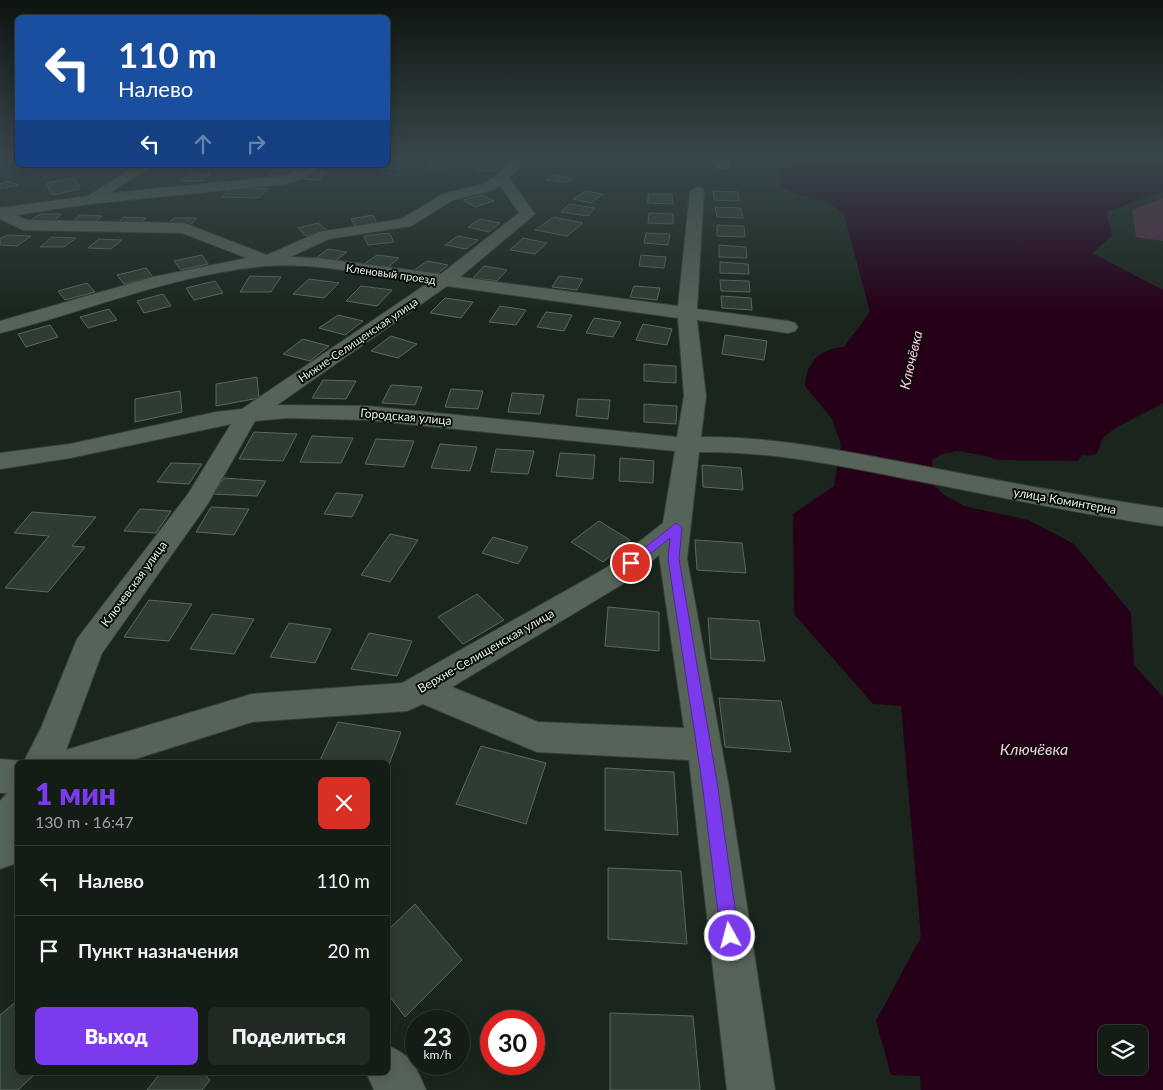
<!DOCTYPE html>
<html lang="ru">
<head>
<meta charset="utf-8">
<style>
	:root { --surface:#141c16; --page:#212923; --text:#f1f3f6; --muted:#9da1a1; --line:#333a35; --accent:#7c3aed }
	body { margin:0; font-family:Lato,sans-serif; background:var(--page); color:var(--text); height:100vh; display:flex; flex-direction:column; font-size:19px; white-space:nowrap }
	* { box-sizing:border-box; margin:0 }
	p { font-size:16px; color:var(--muted) }
	.icon { flex:none; width:28px; height:28px; fill:none; stroke:currentColor; stroke-width:2; stroke-linecap:round; stroke-linejoin:round }
	.map { position:relative; flex:1; overflow:hidden }
	.panel { position:absolute; left:15px; top:760px; width:375px; height:315px; display:flex; flex-direction:column; background:var(--surface); border-radius:8px; box-shadow:0 2px 12px #0003,0 0 0 1px var(--line) }
	.panel>* { flex:none }
	.banner { position:absolute; left:15px; top:15px; width:375px; height:152px; border-radius:8px; box-shadow:0 2px 12px #0003,0 0 0 1px var(--line); background:#1a4fa0; color:#fff; overflow:hidden }
	.fabs { position:absolute; left:1098px; top:1025px; display:grid; gap:10px }
	.fabs a { display:grid; place-items:center; width:50px; height:50px; border-radius:8px; background:var(--surface); box-shadow:0 2px 12px #0003,0 0 0 1px var(--line); font-size:25px }
	.speed { position:absolute; left:405px; top:1010px; display:flex; gap:10px; font-size:25px; font-weight:700; text-align:center }
	.speed>* { display:grid; place-content:center; width:65px; height:65px; border-radius:50%; background:var(--surface); box-shadow:0 2px 12px #0003,0 0 0 1px var(--line); line-height:1 }
	.speed small { font-size:12px; font-weight:400 }
	.speed .limit { border:8px solid #d22; background:#fff; color:#111 }
	.pin { position:absolute; display:grid; place-items:center; width:42px; height:42px; color:#fff; margin:-21px; border:2px solid #fff; border-radius:50%; box-shadow:0 1px 5px #0007 }
	.me { position:absolute; width:55px; margin:-28px; rotate:353deg; stroke-linejoin:round; filter:drop-shadow(0 0 4px #0008) }
	.turn { display:flex; align-items:center; gap:18px; height:105px; padding:0 20px; font-size:22px }
	.turn .icon { width:65px; height:65px; stroke-width:2.5 }
	.turn b { display:block; font-size:35px; line-height:42px }
	.lanes { display:flex; align-items:center; height:48px; padding:0 20px; background:#0003; justify-content:center; gap:25px; direction:ltr }
	.lanes .off { opacity:.35 }
	.round { display:grid; place-items:center; flex:none; width:52px; height:52px; border-radius:8px; background:var(--page) }
	.overview { display:flex; align-items:center; justify-content:space-between; height:85px; padding:0 20px }
	h1 { font-size:30px; font-weight:800; line-height:38px; color:var(--accent) }
	.cta { display:flex; gap:10px; margin-top:auto; padding:10px 20px }
	.cta a { flex:1; height:58px; border-radius:8px; background:var(--accent); color:#fff; font-size:20px; font-weight:800; line-height:58px; text-align:center }
	.cta a+a { background:var(--page); color:var(--text) }
	ul { padding:0; list-style:none }
	li { display:flex; align-items:center; gap:15px; height:70px; padding:0 20px; border-top:1px solid var(--line) }
	li div { flex:1 }
	li b { display:block; font-size:19px }
	li em { font-style:normal }
	.map>svg:first-child { display:block }
</style>
</head>
<body>
<div class="map">
<svg width="1163" height="1090" viewBox="0 0 1163 1090">
	<rect width="100%" height="100%" fill="#1a261d"/>
	<path fill="#562c45" d="M1163,198V241L1136,237L1132,210Z"/>
	<path fill="#260019" fill-rule="evenodd" d="M780,158H1163V191L1107,212L1112,236L1092,253L1163,290V403C1148,412 1117,425 1105,436C1095,446 1105,458 1082,455L1078,461L998,460L982,455L957,451L942,454L932,460L935,486L944,495L964,506L1028,520L1074,544L1131,613L1134,665L1163,697V1090H921L920,1076L891,1075L876,1021L921,937L901,706L873,704L794,614L793,514L834,486L841,445L832,419L805,386C806,362 819,349 844,347L870,312L844,214L827,200L803,196L777,185L786,180L776,168L797,167ZM1106,1034H1139V1066H1106Z"/>
	<g fill="#2f3c32" stroke="#5a685c">
		<path d="M388,162H403L399,169L379,168L381,165H388Z"/>
		<path d="M430,163L450,164L447,170H426Z"/>
		<path d="M480,165H498L496,171H477Z"/>
		<path d="M275,169L296,170L289,176H269Z"/>
		<path d="M310,171L327,172L319,180L302,179Z"/>
		<path d="M189,174H210L202,181H180Z"/>
		<path d="M552,175L572,178L567,183L546,180Z"/>
		<path d="M74,178L80,189L52,195L46,183Z"/>
		<path d="M8,181L18,185L0,189V184Z"/>
		<path d="M232,188L268,189L258,198L221,197Z"/>
		<path d="M585,191L603,194L591,203L573,199Z"/>
		<path d="M713,191L738,192L739,201L714,200Z"/>
		<path d="M648,194H672L673,204L648,203Z"/>
		<path d="M482,195L494,201L475,207L463,200Z"/>
		<path d="M569,204L595,208L588,216L561,212Z"/>
		<path d="M715,207L741,208L743,218L717,217Z"/>
		<path d="M649,213L673,214V224L648,223Z"/>
		<path d="M40,214H62L50,223L28,222Z"/>
		<path d="M80,215L102,216L92,224H70Z"/>
		<path d="M373,215L377,223L355,226L351,219Z"/>
		<path d="M124,217L146,218L137,226L115,225Z"/>
		<path d="M554,217L583,223L567,236L535,230Z"/>
		<path d="M174,218H197L189,226H165Z"/>
		<path d="M480,219L500,223L489,232L468,227Z"/>
		<path d="M318,223L327,230L306,236L298,228Z"/>
		<path d="M717,225L744,226L745,237L717,236Z"/>
		<path d="M389,233L394,242L368,245L364,236Z"/>
		<path d="M646,233L670,234L668,245L644,243Z"/>
		<path d="M7,235L31,236L17,246L0,245V239Z"/>
		<path d="M458,236L478,240L466,249L445,245Z"/>
		<path d="M52,237L76,238L64,247H40Z"/>
		<path d="M523,238L547,243L535,254L510,250Z"/>
		<path d="M99,239L122,240L111,249L88,248Z"/>
		<path d="M719,245L746,247L747,258L719,257Z"/>
		<path d="M328,249L347,252L335,261L316,258Z"/>
		<path d="M202,255L208,264L181,270L174,261Z"/>
		<path d="M377,255L399,258L387,268L364,264Z"/>
		<path d="M641,255L666,257L664,268L639,266Z"/>
		<path d="M427,261L448,265L436,275L413,271Z"/>
		<path d="M720,262L748,264L749,274L720,273Z"/>
		<path d="M484,266L507,270L497,281L473,278Z"/>
		<path d="M146,268L153,277L124,284L117,275Z"/>
		<path d="M250,276L281,277L271,292H240Z"/>
		<path d="M559,276L583,279L577,290L552,287Z"/>
		<path d="M309,279L339,283L324,298L293,294Z"/>
		<path d="M720,280L749,281L750,292L721,291Z"/>
		<path d="M215,281L223,293L194,300L186,288Z"/>
		<path d="M87,283L95,292L65,300L58,291Z"/>
		<path d="M361,286L392,290L377,306L346,301Z"/>
		<path d="M634,286L660,288L657,300L630,297Z"/>
		<path d="M163,294L171,306L144,313L137,301Z"/>
		<path d="M721,296L751,298L752,310L722,308Z"/>
		<path d="M445,298L473,302L461,318L430,313Z"/>
		<path d="M500,306L526,310L516,325L489,322Z"/>
		<path d="M109,309L117,320L88,328L80,317Z"/>
		<path d="M546,312L572,315L564,331L537,327Z"/>
		<path d="M338,315L363,321L345,335L319,328Z"/>
		<path d="M594,318L621,322L613,337L586,333Z"/>
		<path d="M643,324L672,329L667,345L636,340Z"/>
		<path d="M50,325L58,337L26,347L18,334Z"/>
		<path d="M725,335L767,341L764,360L722,354Z"/>
		<path d="M391,336L417,344L398,358L371,351Z"/>
		<path d="M303,339L329,346L310,361L283,354Z"/>
		<path d="M644,364L676,366V383L644,381Z"/>
		<path d="M257,377L259,398L216,406V384Z"/>
		<path d="M323,380L356,381L346,399L312,398Z"/>
		<path d="M391,385L422,387L415,405L382,403Z"/>
		<path d="M451,389L483,391L478,409L445,407Z"/>
		<path d="M180,391L182,412L135,422V399Z"/>
		<path d="M512,393L544,395L540,414L508,412Z"/>
		<path d="M578,399L610,400L608,419L576,416Z"/>
		<path d="M644,404L677,406L676,424L644,422Z"/>
		<path d="M254,432L297,434L283,461L239,459Z"/>
		<path d="M312,436L353,438L341,463L300,462Z"/>
		<path d="M376,439L414,441L404,467L365,464Z"/>
		<path d="M440,444L477,447L470,471L431,468Z"/>
		<path d="M496,449L534,451L528,474L491,472Z"/>
		<path d="M560,453L595,455L593,479L556,476Z"/>
		<path d="M620,458L654,461L653,483L619,481Z"/>
		<path d="M171,463L202,464L189,484L157,482Z"/>
		<path d="M702,465L741,468L743,490L703,487Z"/>
		<path d="M224,478L266,481L257,496L213,494Z"/>
		<path d="M336,493L363,495L352,517L324,514Z"/>
		<path d="M211,507L249,509L234,535L196,532Z"/>
		<path d="M140,509L171,511L156,533L124,531Z"/>
		<path d="M32,512L96,517L72,546L85,547L48,592L5,588L49,536L14,533Z"/>
		<path d="M599,521L630,540L603,562L571,542Z"/>
		<path d="M390,534L418,540L390,582L361,575Z"/>
		<path d="M493,537L528,547L518,564L482,553Z"/>
		<path d="M695,540L742,543L746,573L697,570Z"/>
		<path d="M477,594L504,620L463,644L438,617Z"/>
		<path d="M149,600L192,604L169,641L124,637Z"/>
		<path d="M608,607L659,612V651L605,646Z"/>
		<path d="M212,614L254,619L234,654L190,649Z"/>
		<path d="M708,618L759,621L765,661L711,659Z"/>
		<path d="M289,623L331,629L315,663L270,657Z"/>
		<path d="M369,633L412,641L397,676L351,669Z"/>
		<path d="M719,698L781,701L791,752L725,747Z"/>
		<path d="M338,722L401,732L388,767V762H319Z"/>
		<path d="M481,746L546,763L526,824L456,804Z"/>
		<path d="M605,768L674,772L678,835L605,830Z"/>
		<path d="M608,868L681,871L687,944L608,939Z"/>
		<path d="M415,904L462,960L405,1017L388,994V930Z"/>
		<path d="M18,1000V1072H37L18,1090H0V1015Z"/>
		<path d="M610,1013L693,1016L700,1090H610Z"/>
		<path d="M161,1072H202L210,1080L202,1090H147Z"/>
	</g>
	<g fill="none" stroke-linecap="round" stroke-linejoin="round">
		<g stroke="#364038" stroke-width="2">
			<g id="minor">
				<path d="M506,158H520L521,165L509,178L535,214L460,277L678,306L690,191L697,187L702,188L704,191L697,309L788,321L795,323L798,327L795,331L788,333L697,320L706,396L701,437C772,436 842,451 912,464C995,480 1079,496 1163,508V526C1079,514 996,496 913,480C842,466 772,451 699,452L687,559L728,782L775,1090H727L689,760L537,752L423,704L407,711L252,722L126,762H18V855L14,864L0,869V801L7,793H0V759L24,761L41,728L77,639L188,494L231,424L70,458L0,469V453L70,444L216,412L242,409L428,283C376,276 317,262 265,266C174,274 88,311 0,333V321L153,277L247,258L182,233L23,230L0,219V208L88,196L137,165H153L110,193L284,176L304,165H320L306,177L286,184L89,204L16,215L26,220L184,223L267,255L319,232L401,219L443,194L483,184L497,175L507,164ZM500,185L519,213L441,274L317,258L290,257L329,239L411,226L453,200L493,190ZM447,286L678,318L684,396L677,437L367,406L277,405ZM287,418L367,420L675,451L663,523L606,568L402,683L252,694L66,750L102,653L207,505L255,421ZM659,555L684,728L538,722L452,687L626,582Z"/>
				<path d="M718,158H732L728,169H718L716,166Z"/>
				<path d="M388,1046C412,1055 416,1067 426,1090H374L366,1072H388Z"/>
			</g>
		</g>
		<use href="#minor" fill="#566358" fill-rule="evenodd"/>
	</g>
	<linearGradient id="sky" x2="0" y2="1"><stop stop-color="#0e1510"/><stop offset="0.51" stop-color="#38474c"/><stop offset="1" stop-color="#38474c" stop-opacity="0"/></linearGradient>
	<rect width="1163" height="311" fill="url(#sky)"/>
	<path fill="#7c3aed" stroke="#51269a" d="M676,523L682,527L679,559L717,782L739,936L736,942L730,945L724,942L721,936L702,782L668,559L670,538L635,566L631,567L625,563Z"/>
	<g text-anchor="middle" stroke-width="4" stroke-linejoin="round" paint-order="stroke">
		<g font-size="11" fill="#e6eee7" stroke="#090e09">
			<text transform="translate(391 274) rotate(8)" y="4">Кленовый проезд</text>
			<text transform="translate(358 340) rotate(-34)" y="4">Нижне-Селищенская улица</text>
		</g>
		<g font-size="12" fill="#e6eee7" stroke="#090e09">
			<text transform="translate(406 417) rotate(5)" y="4">Городская улица</text>
			<text transform="translate(1065 501) rotate(10)" y="4">улица Коминтерна</text>
			<text transform="translate(134 584) rotate(-54)" y="4">Ключевская улица</text>
			<text transform="translate(486 651) rotate(-30)" y="4">Верхне-Селищенская улица</text>
		</g>
		<g font-size="14" font-style="italic" fill="#fec3e4" stroke="#090e09">
			<text transform="translate(911 360) rotate(-77)" y="5">Ключёвка</text>
		</g>
		<g font-size="16" font-style="italic" fill="#fec3e4" stroke="#090e09">
			<text x="1034" y="755">Ключёвка</text>
		</g>
	</g>
</svg>
<div class="fabs">
<a><svg class="icon" aria-label="layers" viewBox="0 0 24 24"><path d="M12 4l9 5-9 5-9-5zM3 14l9 5 9-5"/></svg></a>
</div>
<div class="speed"><div>23<small>km/h</small></div><div class="limit">30</div></div>
<div class="pin" style="left:631px;top:563px;background:#d93025"><svg class="icon" aria-label="arrive" viewBox="0 0 24 24"><path d="M6 21V4h12l-3 4 3 4H6"/></svg></div>
<svg class="me" style="left:730px;top:936px" viewBox="-20 -20 40 40"><circle r="17" fill="#7c3aed" stroke="#fff" stroke-width="3"/><path d="M0-11L8 9 0 5-8 9z" fill="#fff"/></svg>
<div class="banner">
<div class="turn"><svg class="icon" aria-label="left" viewBox="0 0 24 24"><path d="M17 20v-9H6M10 6l-5 5 5 5"/></svg><div><b>110 m</b>Налево</div></div>
<div class="lanes"><svg class="icon" aria-label="left" viewBox="0 0 24 24"><path d="M17 20v-9H6M10 6l-5 5 5 5"/></svg><svg class="icon off" aria-label="ahead" viewBox="0 0 24 24"><path d="M12 20V5M6 11l6-6 6 6"/></svg><svg class="icon off" aria-label="right" viewBox="0 0 24 24"><path d="M7 20v-9h11M14 6l5 5-5 5"/></svg></div>
</div>
<section class="panel">
<div class="overview"><div><h1>1 мин</h1><p>130 m · 16:47</p></div><a class="round" style="background:#d93025;color:#fff"><svg class="icon" aria-label="close" viewBox="0 0 24 24"><path d="M6 6l12 12M18 6L6 18"/></svg></a></div>
<ul>
<li><svg class="icon" aria-label="left" viewBox="0 0 24 24"><path d="M17 20v-9H6M10 6l-5 5 5 5"/></svg><div><b>Налево</b></div><em>110 m</em></li>
<li><svg class="icon" aria-label="arrive" viewBox="0 0 24 24"><path d="M6 21V4h12l-3 4 3 4H6"/></svg><div><b>Пункт назначения</b></div><em>20 m</em></li>
</ul>
<div class="cta"><a>Выход</a><a>Поделиться</a></div>
</section>
</div>
</body>
</html>
